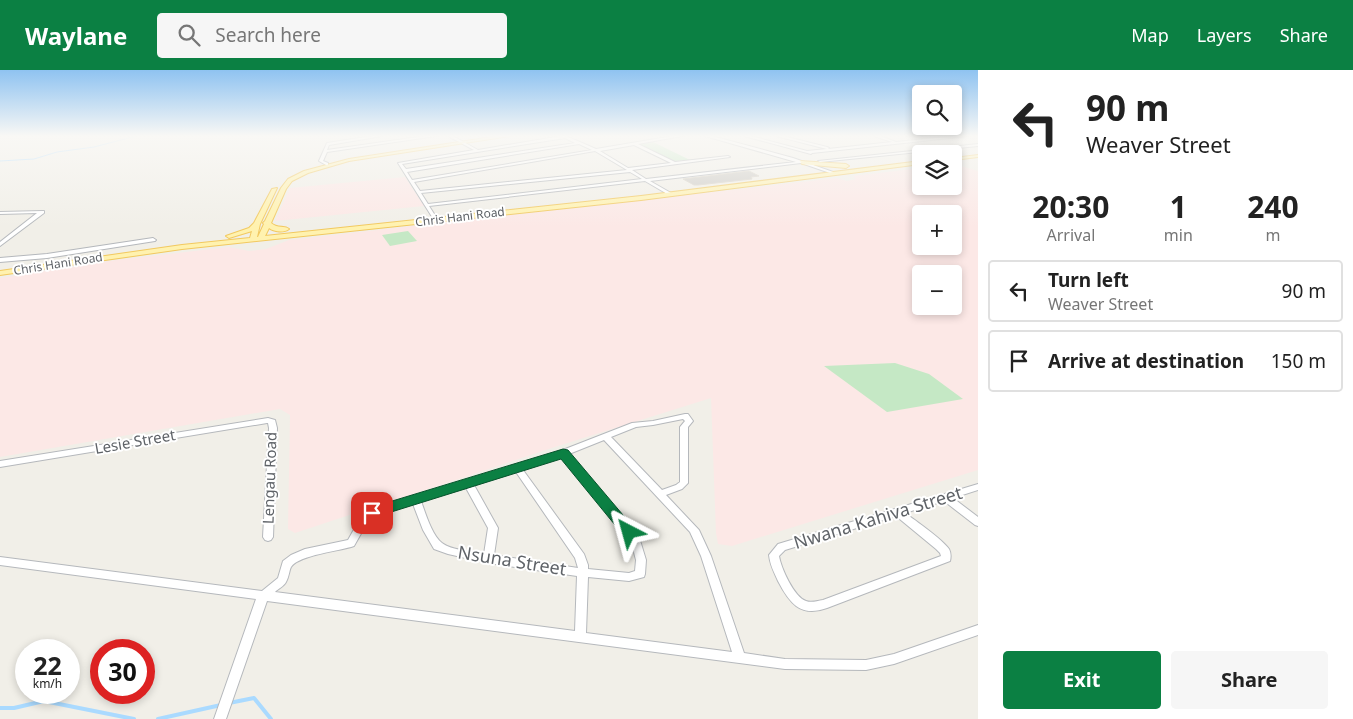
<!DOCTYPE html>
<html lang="en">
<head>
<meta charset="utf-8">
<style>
	:root { --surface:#fff; --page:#f6f6f6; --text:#222; --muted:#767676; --line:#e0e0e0; --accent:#0b8043 }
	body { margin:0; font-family:"Noto Sans",sans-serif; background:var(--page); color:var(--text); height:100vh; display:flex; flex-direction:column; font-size:19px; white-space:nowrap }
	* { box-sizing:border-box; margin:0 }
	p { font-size:16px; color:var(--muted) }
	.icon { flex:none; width:28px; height:28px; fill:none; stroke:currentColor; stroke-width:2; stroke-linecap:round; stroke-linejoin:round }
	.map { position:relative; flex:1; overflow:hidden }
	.sheet { display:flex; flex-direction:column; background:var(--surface); width:375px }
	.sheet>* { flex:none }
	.hud { background:#fff; color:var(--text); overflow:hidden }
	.tools { position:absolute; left:912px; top:15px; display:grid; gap:10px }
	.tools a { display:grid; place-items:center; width:50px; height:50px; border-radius:5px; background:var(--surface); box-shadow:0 2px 8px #0003; font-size:25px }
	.speed { position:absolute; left:15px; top:569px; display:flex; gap:10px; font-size:25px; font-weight:700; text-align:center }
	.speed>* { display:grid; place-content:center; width:65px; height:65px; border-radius:50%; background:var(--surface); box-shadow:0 2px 8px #0003; line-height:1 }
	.speed small { font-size:12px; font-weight:400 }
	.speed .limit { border:8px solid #d22; background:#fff; color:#111 }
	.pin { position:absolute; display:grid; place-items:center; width:42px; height:42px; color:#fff; margin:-21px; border-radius:10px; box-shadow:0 2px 8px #0006 }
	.me { position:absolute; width:55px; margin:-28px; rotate:321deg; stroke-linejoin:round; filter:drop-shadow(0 0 4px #0008) }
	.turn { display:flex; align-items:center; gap:18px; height:105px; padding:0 25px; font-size:22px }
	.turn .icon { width:65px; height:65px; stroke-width:2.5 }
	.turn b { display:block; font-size:35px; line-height:42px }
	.eta { display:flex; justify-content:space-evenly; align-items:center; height:85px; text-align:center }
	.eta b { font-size:30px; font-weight:700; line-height:35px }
	.cta { display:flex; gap:10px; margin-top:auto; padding:10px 25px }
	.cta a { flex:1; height:58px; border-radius:5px; background:var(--accent); color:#fff; font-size:20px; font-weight:700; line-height:58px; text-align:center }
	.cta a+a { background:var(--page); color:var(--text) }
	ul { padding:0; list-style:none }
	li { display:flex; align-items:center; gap:15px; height:62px; margin:0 10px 8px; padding:0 15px; border:2px solid var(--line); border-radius:5px }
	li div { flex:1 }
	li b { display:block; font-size:19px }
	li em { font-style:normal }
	header { display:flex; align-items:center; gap:30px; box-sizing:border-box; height:70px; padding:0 25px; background:var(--accent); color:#fff }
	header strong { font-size:24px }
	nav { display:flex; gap:28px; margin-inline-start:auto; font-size:18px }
	.search { width:350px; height:45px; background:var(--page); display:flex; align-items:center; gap:12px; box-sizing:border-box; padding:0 18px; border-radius:5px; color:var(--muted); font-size:19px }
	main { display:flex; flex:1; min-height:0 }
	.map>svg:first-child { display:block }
</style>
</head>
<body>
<header>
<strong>Waylane</strong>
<div class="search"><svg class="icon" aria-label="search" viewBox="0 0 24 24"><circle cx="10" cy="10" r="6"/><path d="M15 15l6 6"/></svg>Search here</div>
<nav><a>Map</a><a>Layers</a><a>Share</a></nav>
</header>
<main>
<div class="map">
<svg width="978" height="649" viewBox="0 0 978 649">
	<rect width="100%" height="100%" fill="#f1efe8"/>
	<g fill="#fce8e6" fill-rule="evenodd">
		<path d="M954,94L978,101V400L732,476L718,474L716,463L711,328L558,376L295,463L288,459L290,345L280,339L0,387V208L116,190L229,177L249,181L266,179L289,170L836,108L847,111L856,109L853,106L921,98V116H954ZM921,144H954V176H921ZM921,204H954V236H921Z"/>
		<path d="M405,107L424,136L275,151L290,118Z"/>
	</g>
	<g fill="#c5e8c5">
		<path d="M653,72L690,90L674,91L639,74Z"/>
		<path d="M408,161L417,171L390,176L382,165Z"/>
		<path d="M895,293L929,304L963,329L887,342L824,296Z"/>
	</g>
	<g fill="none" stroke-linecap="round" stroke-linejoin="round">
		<path stroke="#aadaff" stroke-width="1" d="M0,91L34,89L57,82L94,77L136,66"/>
		<g stroke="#aadaff" stroke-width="4">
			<path d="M229,633L254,628L271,649"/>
			<path d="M0,638H14L44,631L134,649"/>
			<path d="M158,649L221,635"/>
		</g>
	</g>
	<path fill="#cccac5" stroke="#d6d1c6" d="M749,101L759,106L751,107L752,109L698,115H694L683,109Z"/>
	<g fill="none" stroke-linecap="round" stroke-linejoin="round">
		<g stroke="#b5b8bc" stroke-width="2">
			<g id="minor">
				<path d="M372,66H382L329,75L327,80L425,66H436L327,82L323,91L328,93V95H326L319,91L327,73Z"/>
				<path d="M448,66H453L478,80L561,66H566L596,79L673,66H682L638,74L675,92L728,86L730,87L632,100L646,109L796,92L705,66H712L793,88L836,103L833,104L801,93L650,111L671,123V124L669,125L645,111L429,136L438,150L436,151L434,150L398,93L474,80ZM565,68L575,73L406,99L402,94ZM579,74L592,80L412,110L407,102ZM634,75L671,93L628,98L600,81ZM595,81L627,100L420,121L414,112ZM630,102L642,109L428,134L421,123Z"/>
				<path d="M744,66H751L807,81L827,79L776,66H783L827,77L829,78L828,79L892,72L874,66H880L896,72L954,66H968L812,83L811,84Z"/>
				<path d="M978,74V76L820,92L818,91Z"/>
				<path d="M954,83L957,84V86L954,85V84H952Z"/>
				<path d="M42,141H44V143L0,176V172L37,143L0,144V142Z"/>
				<path d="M153,168L156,170L155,171L47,188L0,192V188L47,184Z"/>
				<path d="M685,344H688L693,351L688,357V413L682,419L666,425L699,460L711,486L744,583L785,589L866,590L894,584L978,555V565L894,594L866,600L785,599L267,531L226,649H214L256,529L0,495V487L262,521L278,508L283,491L291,485L305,479L348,470L361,447L368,441L411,428L412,426H418L537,390L632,353L653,351ZM683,349L685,351L680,357V412L676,415L662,420L611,367L636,357L653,355ZM604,370L690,462L701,486L732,582L586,563L588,507L629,511L644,507L645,504L646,490L639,467L569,384ZM562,387L631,471L636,490L635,501L629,503L588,499V495L584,484L523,400ZM516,402L575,488L578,498L494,485L498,458L474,415ZM466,418L488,458L484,484C473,482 451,480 442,473C432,466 425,442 421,431ZM413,434L423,460L434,479L448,484L488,493L577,506L575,561L275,522C278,519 284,516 286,512C289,507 289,501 291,497C299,485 340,481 354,476L367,453L374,445Z"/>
				<path d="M268,348L275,350L277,358L273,467L271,470L268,471L265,470L263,467L269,358L268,353H267L0,397V391Z"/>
				<path d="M978,414V420L953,428L978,447V456L975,455L944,431L905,443C916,451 942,469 949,479C951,483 951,487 950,491L827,538C800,548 789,532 778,511C774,502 770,495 769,485L778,474ZM896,446L936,479L940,483L941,486L823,530C817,531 811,533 806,531C794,527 781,498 779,486L785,480Z"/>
			</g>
		</g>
		<g stroke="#f2c960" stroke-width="2">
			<g id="major">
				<path d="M498,66H510L349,91L308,103L292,111L286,119L271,153C278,159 284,155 289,159C284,163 274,162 269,158L265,166L641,126L921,91V94L641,130L182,179L0,205V201L182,175L250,168L252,161L229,168L226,166L249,158L254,153L272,119L277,118L260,154L257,167H258L264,154L263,153L265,151L281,118L288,109L304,101L349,89Z"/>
				<path d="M978,85V87L954,90V88Z"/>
				<path d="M800,91L846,94L849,96L846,98L802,94Z"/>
			</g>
		</g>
		<use href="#minor" fill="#fff" fill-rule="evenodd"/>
		<use href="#major" fill="#fff2af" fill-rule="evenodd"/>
	</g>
	<linearGradient id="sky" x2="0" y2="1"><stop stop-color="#8fc3f1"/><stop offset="0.42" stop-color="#f9f8f5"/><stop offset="1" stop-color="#f9f8f5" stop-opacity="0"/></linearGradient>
	<rect width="978" height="157" fill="url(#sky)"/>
	<path fill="#0b8043" stroke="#07532c" d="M563,379L568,380L634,458L636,462L634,466L629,468L624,466L561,389L372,448L366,447L364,443L366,439Z"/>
	<g text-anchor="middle" stroke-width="4" stroke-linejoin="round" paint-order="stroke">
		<g font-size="12" fill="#5f6368" stroke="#fff">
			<text transform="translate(460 147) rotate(-7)" y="4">Chris Hani Road</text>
			<text transform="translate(58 194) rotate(-9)" y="4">Chris Hani Road</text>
		</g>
		<g font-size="15" fill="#5f6368" stroke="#fff">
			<text transform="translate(135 372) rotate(-10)" y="5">Lesie Street</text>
			<text transform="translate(270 408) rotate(-88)" y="5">Lengau Road</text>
		</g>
		<g font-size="18" fill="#5f6368" stroke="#fff">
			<text transform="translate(878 448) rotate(-17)" y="6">Nwana Kahiva Street</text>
			<text transform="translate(512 491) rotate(9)" y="6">Nsuna Street</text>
		</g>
	</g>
</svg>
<div class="tools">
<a><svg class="icon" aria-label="search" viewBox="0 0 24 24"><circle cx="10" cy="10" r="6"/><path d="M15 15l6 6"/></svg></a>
<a><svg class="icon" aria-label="layers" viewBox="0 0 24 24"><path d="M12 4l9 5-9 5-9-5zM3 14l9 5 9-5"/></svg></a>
<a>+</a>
<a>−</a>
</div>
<div class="speed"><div>22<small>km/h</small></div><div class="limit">30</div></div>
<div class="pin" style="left:372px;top:443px;background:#d93025"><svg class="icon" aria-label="arrive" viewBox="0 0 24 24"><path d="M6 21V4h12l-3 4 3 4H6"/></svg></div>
<svg class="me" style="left:629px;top:462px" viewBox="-20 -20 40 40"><path d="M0-17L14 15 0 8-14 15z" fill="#0b8043" stroke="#fff" stroke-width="4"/></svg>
</div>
<section class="sheet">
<div class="hud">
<div class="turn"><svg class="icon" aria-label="left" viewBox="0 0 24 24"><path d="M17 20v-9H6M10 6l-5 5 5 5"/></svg><div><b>90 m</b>Weaver Street</div></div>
</div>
<div class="eta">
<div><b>20:30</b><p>Arrival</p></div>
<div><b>1</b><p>min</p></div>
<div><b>240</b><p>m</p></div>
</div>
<ul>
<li><svg class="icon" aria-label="left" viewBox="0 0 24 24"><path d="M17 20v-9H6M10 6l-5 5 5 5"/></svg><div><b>Turn left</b><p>Weaver Street</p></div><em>90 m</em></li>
<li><svg class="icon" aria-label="arrive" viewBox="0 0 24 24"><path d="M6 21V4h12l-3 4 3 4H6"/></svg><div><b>Arrive at destination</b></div><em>150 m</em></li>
</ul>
<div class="cta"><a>Exit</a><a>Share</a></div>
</section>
</main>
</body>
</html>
